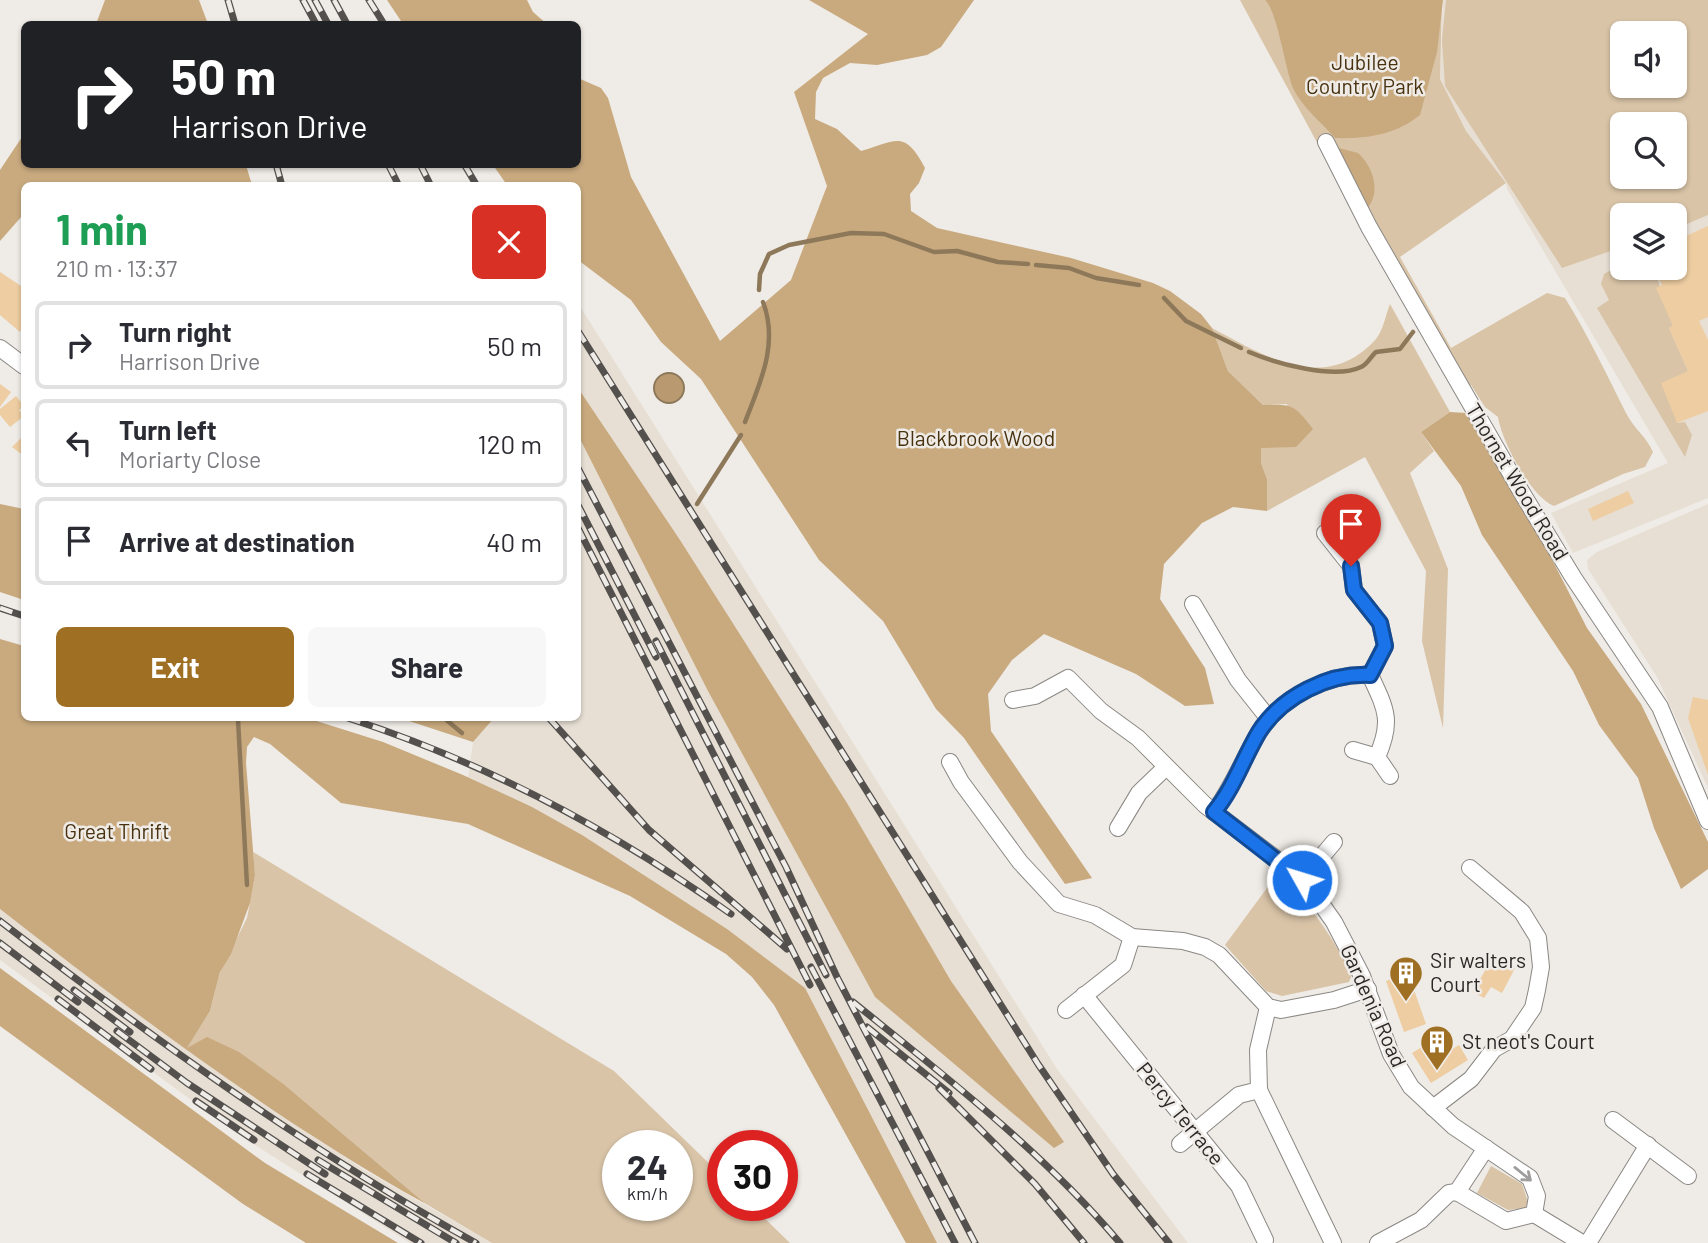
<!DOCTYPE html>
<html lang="en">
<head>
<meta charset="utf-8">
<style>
	:root { --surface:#fff; --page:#f7f7f7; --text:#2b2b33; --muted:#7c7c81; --line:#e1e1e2; --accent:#9f7023 }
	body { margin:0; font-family:Barlow,sans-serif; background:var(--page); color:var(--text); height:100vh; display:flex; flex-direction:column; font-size:26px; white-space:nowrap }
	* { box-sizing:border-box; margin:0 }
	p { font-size:23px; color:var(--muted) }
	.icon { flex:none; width:38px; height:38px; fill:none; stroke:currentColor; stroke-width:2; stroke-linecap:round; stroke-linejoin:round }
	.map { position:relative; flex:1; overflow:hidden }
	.details { position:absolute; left:21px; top:182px; width:560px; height:539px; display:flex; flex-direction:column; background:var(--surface); border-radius:10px; box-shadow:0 2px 5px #0004 }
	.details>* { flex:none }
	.hud { position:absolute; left:21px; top:21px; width:560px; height:147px; border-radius:10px; box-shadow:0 2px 5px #0004; background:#202124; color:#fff; overflow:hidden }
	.controls { position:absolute; left:1610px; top:21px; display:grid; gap:14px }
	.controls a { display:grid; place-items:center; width:77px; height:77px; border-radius:10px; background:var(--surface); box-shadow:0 2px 5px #0004; font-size:35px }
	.speed { position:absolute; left:602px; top:1130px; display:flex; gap:14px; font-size:35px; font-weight:700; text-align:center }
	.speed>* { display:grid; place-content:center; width:91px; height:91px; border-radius:50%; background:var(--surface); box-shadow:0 2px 5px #0004; line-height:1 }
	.speed small { font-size:18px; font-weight:400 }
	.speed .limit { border:10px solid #d22; background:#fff; color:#111 }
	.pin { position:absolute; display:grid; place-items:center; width:60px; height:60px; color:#fff; margin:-72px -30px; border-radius:50% 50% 50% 0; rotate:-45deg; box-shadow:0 0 7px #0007 }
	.pin .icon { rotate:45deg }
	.me { position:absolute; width:77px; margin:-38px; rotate:309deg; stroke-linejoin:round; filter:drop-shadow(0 0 5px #0008) }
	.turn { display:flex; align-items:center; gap:24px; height:147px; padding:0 35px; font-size:32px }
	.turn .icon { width:91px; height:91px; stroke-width:2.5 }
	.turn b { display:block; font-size:49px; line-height:60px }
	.round { display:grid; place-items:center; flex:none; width:74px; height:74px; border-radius:10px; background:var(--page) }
	.head { display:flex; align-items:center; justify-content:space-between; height:119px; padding:0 35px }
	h1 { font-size:42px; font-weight:700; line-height:52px; color:#1e9e55 }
	.cta { display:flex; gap:14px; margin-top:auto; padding:14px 35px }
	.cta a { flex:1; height:80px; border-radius:10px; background:var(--accent); color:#fff; font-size:28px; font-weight:700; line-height:80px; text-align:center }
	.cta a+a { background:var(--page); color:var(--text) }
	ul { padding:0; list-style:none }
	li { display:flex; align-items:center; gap:21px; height:88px; margin:0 14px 10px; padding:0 21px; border:4px solid var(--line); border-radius:10px }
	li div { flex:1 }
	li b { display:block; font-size:26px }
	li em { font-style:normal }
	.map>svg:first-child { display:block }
</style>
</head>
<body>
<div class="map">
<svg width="1708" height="1243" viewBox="0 0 1708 1243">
	<rect width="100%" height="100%" fill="#efebe6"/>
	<g fill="#e7dfd4" fill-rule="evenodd">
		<path d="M1443,0H1708V498L1573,553L1551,513L1668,463L1507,189L1506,183L1466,131L1440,79ZM1622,33H1675V86H1622ZM1622,124H1675V177H1622ZM1622,215H1675V268H1622Z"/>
		<path d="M578,303L1057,1069L1188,1243H921L792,989L467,785L473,742L494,718H578Z"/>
		<path d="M1708,504V788L1657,677L1588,569L1587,560L1597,552Z"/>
		<path d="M0,909L157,1029L253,1097L366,1171L492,1243H410L239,1135L0,960Z"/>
	</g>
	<g fill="#d9c4a7" fill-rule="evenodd">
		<path d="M1240,0H1442L1440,79L1466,131L1506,183L1400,257L1451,348L1547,293L1565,298C1588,335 1607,375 1626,413C1634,429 1646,436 1653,452L1645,467L1623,474L1554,506C1531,497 1502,442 1498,417L1485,407L1471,385L1459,394L1361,224Z"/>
		<path d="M1446,0H1708V215L1675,229V215H1622V247L1562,268L1445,86L1442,40ZM1622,33H1675V86H1622ZM1622,124H1675V177H1622Z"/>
		<path d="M1622,264V268H1654L1673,326L1669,328L1688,371L1674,412L1677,423L1685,422L1692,435L1685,457L1597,308L1609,300L1601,284L1604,274Z"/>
		<path d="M1390,304L1450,412L1421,432L1434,451L1410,473L1448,569L1443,728L1422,641L1426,571L1365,457L1267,511V479L1261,463V447H1296L1287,404L1263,405L1228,371L1212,328C1264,356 1326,395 1376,339C1383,331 1386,314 1390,304Z"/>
		<path d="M253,852L614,1071L723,1177V1206H752L790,1243H492L426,1204L286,1086L186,1049L210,1011L220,972L247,918L255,875ZM618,1146H677V1206H618Z"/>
		<path d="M1278,873C1310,904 1332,936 1352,975L1349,982L1282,996L1266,991L1225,945Z"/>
		<path d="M1491,1166L1522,1184L1528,1202L1525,1208L1508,1210L1477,1193Z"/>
	</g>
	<g fill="#c9aa7f">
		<path d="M105,0H199L208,24H96Z"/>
		<path d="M387,0H527L533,12L547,24H403Z"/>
		<path d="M809,0H974L941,47L927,55L877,65L850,63L823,78L816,92L815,119L837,129L861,151C895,142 904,128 925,168L919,183L910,194L911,211L937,228L1071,258L1153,283L1170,291L1201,314L1212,328L1228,371L1263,405C1292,404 1294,404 1313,429L1296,447L1261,448V463L1267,479V511L1233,507L1202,523L1164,564L1160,599L1205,668L1214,704L1185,706L1136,674L1044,634L1012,660L988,694L991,731L1092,878L1065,884L964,738L936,709L883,621L819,560L701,379L661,342L631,300L578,260V186L507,185L493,165L578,164V78L601,88L608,98L631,177L720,341L791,280L827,186L794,92L868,34Z"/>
		<path d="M1265,0H1443L1437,52L1420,115C1395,135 1367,139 1335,138C1321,122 1302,107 1293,88C1285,68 1277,10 1265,0Z"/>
		<path d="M24,134V164L246,165L252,185L24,186L22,216L0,241V170Z"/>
		<path d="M1331,146L1358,153C1374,167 1383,197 1363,212Z"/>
		<path d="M578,388L680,540L847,803L951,981L1064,1142L1054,1148L875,997L708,691L578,435Z"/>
		<path d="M1450,412L1466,413L1541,538L1587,628L1641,704L1708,842V869L1681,889L1654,828L1638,778L1599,725L1573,671L1482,535L1461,486L1421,432Z"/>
		<path d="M0,504L24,509V600L0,592Z"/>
		<path d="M0,639L24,646V718H307L383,742L463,775L532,807L582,835L727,929L805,988L937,1243H906L774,1005L752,977L726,954L630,896L468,824L341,803L270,744L254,737L247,747L246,763L255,875L250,903L231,954L220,972L210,1011L187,1048L207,1037L239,1052L286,1086L426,1204C275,1120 136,1015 0,909Z"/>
		<path d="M400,718H494L473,742Z"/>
		<path d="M0,968L265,1163L398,1243H306L243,1204L0,1026Z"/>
	</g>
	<circle fill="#b99a70" stroke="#8e785a" stroke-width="2" cx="669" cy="388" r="15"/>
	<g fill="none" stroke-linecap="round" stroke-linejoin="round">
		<g stroke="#8e785a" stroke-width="4.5">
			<path d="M1036,265L1069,268L1096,278L1139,285"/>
			<path d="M759,290L760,274L769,254L789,245L851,233L884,234L934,252L957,251L998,262L1028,264"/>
			<path d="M1164,298L1186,321L1241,348"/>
			<path d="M1249,352C1275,363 1334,380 1361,367C1367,365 1371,356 1376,352L1400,349L1413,332"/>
			<path d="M745,422C760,383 779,344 763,302"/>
			<path d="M697,504L741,435"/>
			<path d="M444,718L462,733"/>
			<path d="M238,720L247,885"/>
		</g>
	</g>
	<g fill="#edcda1">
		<path d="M1708,226V317L1699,321L1708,340V411L1677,423L1661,383L1688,371L1669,328L1673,326L1656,288L1662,285L1654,268H1675V241Z"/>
		<path d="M0,272L24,288V325L20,332L0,315Z"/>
		<path d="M0,384L11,392L0,407Z"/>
		<path d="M16,396L24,406L19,410L24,416L10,427L0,415V409Z"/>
		<path d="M24,435V456L12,447Z"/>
		<path d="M1628,491L1634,503L1593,521L1588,509Z"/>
		<path d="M1693,697L1708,700V775L1688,718Z"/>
		<path d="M1493,956L1515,968L1502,993L1491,987L1484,998L1473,992Z"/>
		<path d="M1408,973L1426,1024L1404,1032L1386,981Z"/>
		<path d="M1427,1044L1436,1059L1459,1045L1468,1060L1431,1083L1412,1053Z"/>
	</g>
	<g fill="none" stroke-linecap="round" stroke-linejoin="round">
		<g stroke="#8b8884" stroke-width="18">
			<g id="street">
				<path d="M1326,142L1369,227L1522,493L1573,577L1660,707L1708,821"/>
				<path d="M0,348L24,366"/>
				<path d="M1325,533L1351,566L1354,590L1380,623L1385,646L1370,675"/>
				<path d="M1193,604L1238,680L1269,719"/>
				<path d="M1370,675C1386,709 1393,721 1377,757L1390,776"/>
				<path d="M1013,700L1035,696L1068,678L1101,711L1138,738L1205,805L1279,861L1315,895L1334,922L1362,976L1391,1054L1411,1087L1453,1126L1530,1178L1537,1196L1534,1214"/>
				<path d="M1353,750L1377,757"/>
				<path d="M950,762L961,782L1020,862L1059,904L1095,915L1132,937L1183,941L1205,947L1219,955L1268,1007L1281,1010L1334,1000L1368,989"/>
				<path d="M1214,812C1233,787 1243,759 1259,732C1282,696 1329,673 1370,675"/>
				<path d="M1118,828L1139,793L1165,768"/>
				<path d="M1302,880L1334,842"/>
				<path d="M1084,995L1239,1186L1265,1240"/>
				<path d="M1268,1007L1258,1050L1259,1090L1333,1243"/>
				<path d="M1066,1010L1123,965L1132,937"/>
				<path d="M1433,1108L1471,1079L1494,1049L1512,1039L1533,1008L1537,990L1541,967L1538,938L1522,912L1470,868"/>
				<path d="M1613,1120L1688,1176"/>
				<path d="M1180,1144L1239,1095L1259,1090"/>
				<path d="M1486,1148L1457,1192L1506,1221L1534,1214"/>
				<path d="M1534,1214L1582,1243"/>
				<path d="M1378,1243L1421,1220L1449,1193L1457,1192"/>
				<path d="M1588,1243L1648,1145"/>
			</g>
		</g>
		<use href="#street" stroke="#fff" stroke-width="16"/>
		<g stroke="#53504e" stroke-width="7">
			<g id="rail">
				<path d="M228,0L235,24"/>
				<path d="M303,0L316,24"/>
				<path d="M315,0L328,24"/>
				<path d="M334,0L347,24"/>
				<path d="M369,0L384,24"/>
				<path d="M276,164L282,186"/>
				<path d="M388,164L399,186"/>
				<path d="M420,164L431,186"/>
				<path d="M464,164L477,186"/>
				<path d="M578,331L1038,1064L1113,1174L1169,1243"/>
				<path d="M578,468L786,867L837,977L975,1243"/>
				<path d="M578,505L656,657"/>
				<path d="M578,528L810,985"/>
				<path d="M0,608L24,616"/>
				<path d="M656,641L826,975"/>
				<path d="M348,718C487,763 612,830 731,914"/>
				<path d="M549,718L649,830L787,949"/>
				<path d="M0,921C152,1038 308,1150 476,1243"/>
				<path d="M0,943L78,1002"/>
				<path d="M811,967L955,1243"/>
				<path d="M74,990L130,1032"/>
				<path d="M58,999L151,1069"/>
				<path d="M853,1002C946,1077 1042,1151 1120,1243"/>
				<path d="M867,1027L949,1093"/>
				<path d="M117,1031L187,1083L325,1174"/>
				<path d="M939,1088L1035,1184L1084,1243"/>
				<path d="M196,1101L254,1140"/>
				<path d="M318,1160L456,1243"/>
				<path d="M307,1174L421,1243"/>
			</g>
		</g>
		<use href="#rail" stroke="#efebe6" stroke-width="4.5" stroke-dasharray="13" stroke-linecap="butt"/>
	</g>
	<defs><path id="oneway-shaft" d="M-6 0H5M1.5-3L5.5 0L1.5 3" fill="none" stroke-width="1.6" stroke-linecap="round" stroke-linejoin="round" transform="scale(1.75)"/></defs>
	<use stroke="#9f9e9d" href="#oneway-shaft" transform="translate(1523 1174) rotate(39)"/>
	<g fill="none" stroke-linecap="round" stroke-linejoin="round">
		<g stroke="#114b97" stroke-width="18">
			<path id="route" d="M1302,880L1214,812C1234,788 1243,759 1259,732C1282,696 1329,673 1370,675L1385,646L1380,623L1354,590L1351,566"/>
		</g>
		<use href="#route" stroke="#1a73e8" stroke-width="12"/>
	</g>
	<defs>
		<g id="building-pin" transform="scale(1.75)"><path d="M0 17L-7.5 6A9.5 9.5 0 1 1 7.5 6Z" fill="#9f7023" stroke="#efebe6"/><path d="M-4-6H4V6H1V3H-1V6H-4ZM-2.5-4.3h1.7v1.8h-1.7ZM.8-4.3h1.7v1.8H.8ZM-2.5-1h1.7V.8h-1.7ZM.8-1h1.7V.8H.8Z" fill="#fff"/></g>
	</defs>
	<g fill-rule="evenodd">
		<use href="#building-pin" x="1406" y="973"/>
		<use href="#building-pin" x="1437" y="1042"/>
	</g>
	<g text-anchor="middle" stroke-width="5" stroke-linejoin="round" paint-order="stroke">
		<g font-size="21" fill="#48320f" stroke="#efebe6">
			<text x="1365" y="70">Jubilee<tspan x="1365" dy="24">Country Park</tspan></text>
			<text x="976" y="446">Blackbrook Wood</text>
			<text x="117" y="839">Great Thrift</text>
		</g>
		<g font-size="21" fill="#2a2826" stroke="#efebe6">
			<text transform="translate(1517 482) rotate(59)" y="7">Thornet Wood Road</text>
			<text transform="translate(1373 1006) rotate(66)" y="7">Gardenia Road</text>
			<text transform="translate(1180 1114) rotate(51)" y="7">Percy Terrace</text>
		</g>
		<g font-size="21" fill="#2a2826" stroke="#efebe6" text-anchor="start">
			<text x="1430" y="968">Sir walters<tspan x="1430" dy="24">Court</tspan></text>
			<text x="1462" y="1049">St neot's Court</text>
		</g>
	</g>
</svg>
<div class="controls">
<a><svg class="icon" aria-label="sound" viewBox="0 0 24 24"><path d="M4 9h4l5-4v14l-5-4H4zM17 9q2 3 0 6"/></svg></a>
<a><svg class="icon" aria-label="search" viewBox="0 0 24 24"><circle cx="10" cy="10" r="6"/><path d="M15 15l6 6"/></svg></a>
<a><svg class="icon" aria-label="layers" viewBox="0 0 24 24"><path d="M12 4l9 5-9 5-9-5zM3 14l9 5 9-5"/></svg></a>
</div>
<div class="speed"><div>24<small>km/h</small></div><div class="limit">30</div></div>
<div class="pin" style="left:1351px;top:566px;background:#d93025"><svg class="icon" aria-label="arrive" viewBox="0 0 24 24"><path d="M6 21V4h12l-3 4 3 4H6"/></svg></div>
<svg class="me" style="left:1302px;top:880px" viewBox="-20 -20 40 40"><circle r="17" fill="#1a73e8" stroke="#fff" stroke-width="3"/><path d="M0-11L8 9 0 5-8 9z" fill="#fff"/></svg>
<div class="hud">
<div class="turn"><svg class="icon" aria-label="right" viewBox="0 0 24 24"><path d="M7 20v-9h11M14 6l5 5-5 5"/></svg><div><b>50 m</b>Harrison Drive</div></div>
</div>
<section class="details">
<div class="head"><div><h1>1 min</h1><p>210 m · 13:37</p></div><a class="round" style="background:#d93025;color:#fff"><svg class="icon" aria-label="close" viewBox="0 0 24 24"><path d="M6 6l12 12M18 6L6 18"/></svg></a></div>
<ul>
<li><svg class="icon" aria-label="right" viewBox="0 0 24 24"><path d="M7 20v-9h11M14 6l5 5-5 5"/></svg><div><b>Turn right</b><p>Harrison Drive</p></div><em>50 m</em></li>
<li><svg class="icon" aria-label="left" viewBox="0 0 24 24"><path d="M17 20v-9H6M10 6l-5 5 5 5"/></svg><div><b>Turn left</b><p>Moriarty Close</p></div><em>120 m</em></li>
<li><svg class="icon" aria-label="arrive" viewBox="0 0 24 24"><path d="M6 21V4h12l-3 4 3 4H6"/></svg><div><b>Arrive at destination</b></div><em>40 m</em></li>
</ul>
<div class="cta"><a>Exit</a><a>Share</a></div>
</section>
</div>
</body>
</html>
